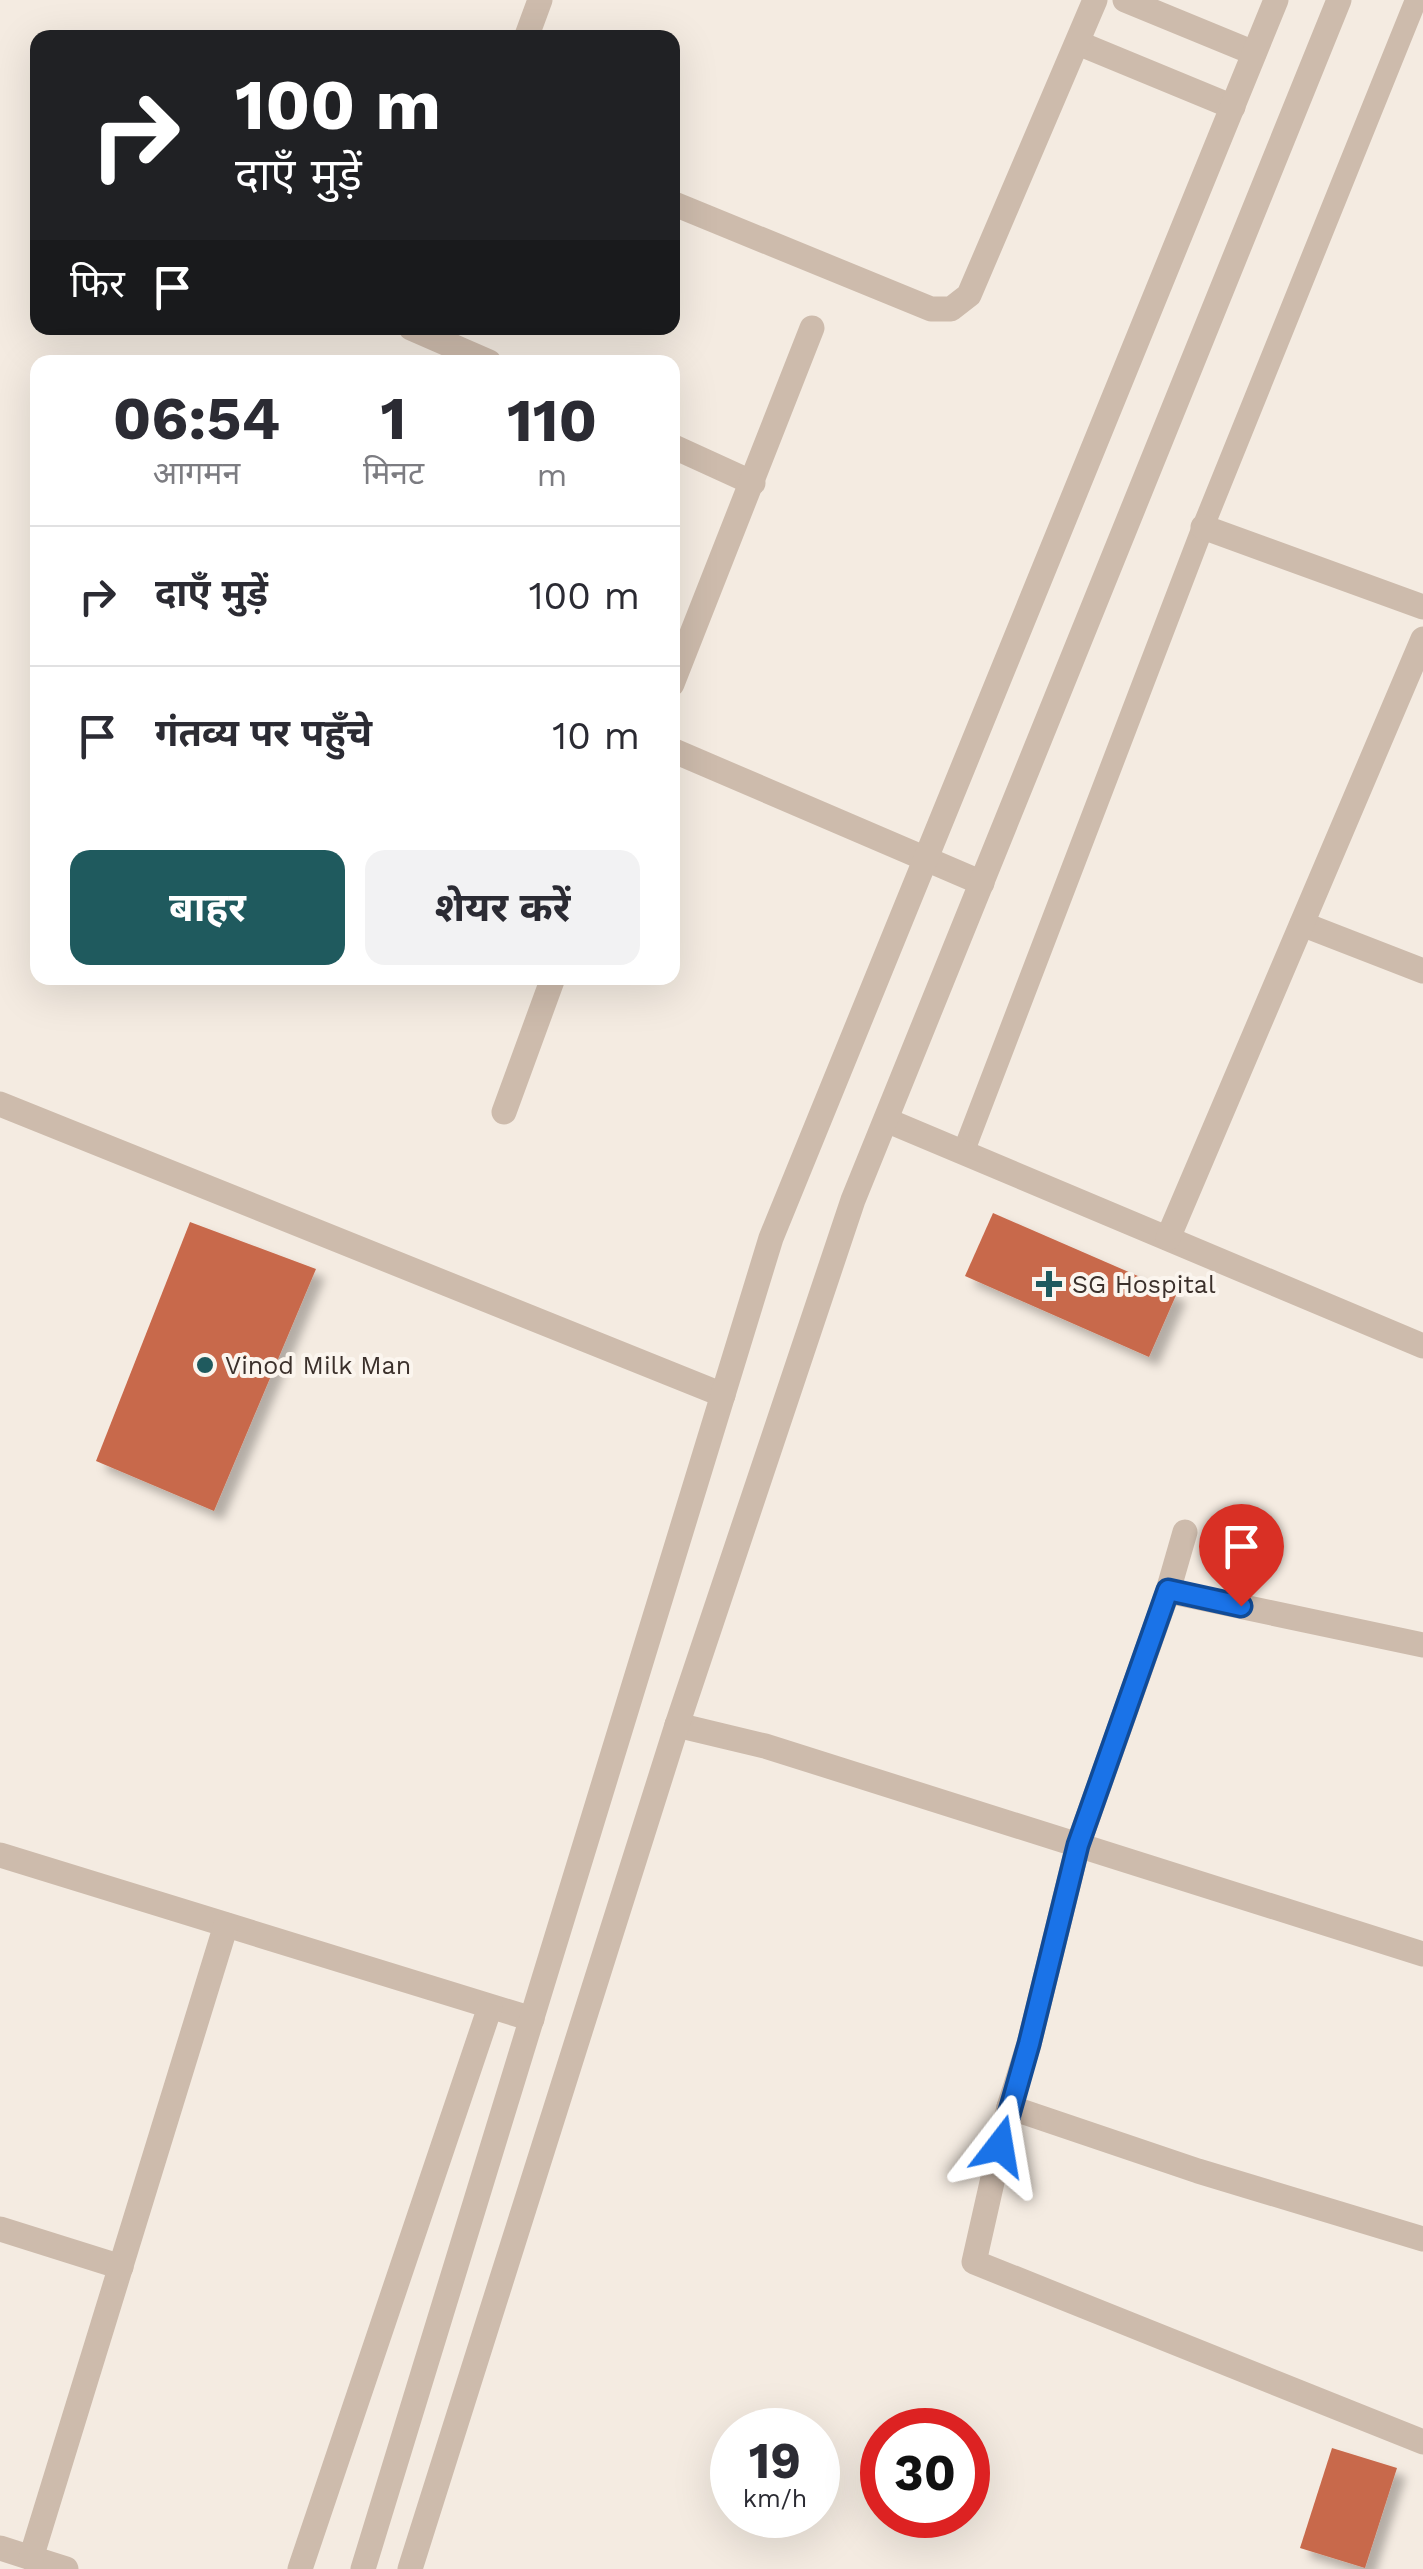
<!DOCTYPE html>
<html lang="hi">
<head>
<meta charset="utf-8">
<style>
	:root { --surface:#fff; --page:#f2f2f3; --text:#2b2b33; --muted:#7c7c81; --line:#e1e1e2; --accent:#1f5a5e }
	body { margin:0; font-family:"Work Sans","Noto Sans Devanagari",sans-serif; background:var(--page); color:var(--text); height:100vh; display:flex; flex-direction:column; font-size:38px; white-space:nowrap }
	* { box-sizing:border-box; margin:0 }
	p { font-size:32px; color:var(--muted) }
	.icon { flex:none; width:55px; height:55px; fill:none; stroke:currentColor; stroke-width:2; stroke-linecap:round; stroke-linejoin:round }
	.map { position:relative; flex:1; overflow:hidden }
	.details { position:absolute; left:30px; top:355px; width:650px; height:630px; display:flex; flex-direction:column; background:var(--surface); border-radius:20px; box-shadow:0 10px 40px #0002 }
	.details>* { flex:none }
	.banner { position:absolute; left:30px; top:30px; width:650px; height:305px; border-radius:20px; box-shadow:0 10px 40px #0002; background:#202124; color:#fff; overflow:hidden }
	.speed { position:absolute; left:710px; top:2408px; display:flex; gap:20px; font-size:50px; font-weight:700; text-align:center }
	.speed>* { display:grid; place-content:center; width:130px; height:130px; border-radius:50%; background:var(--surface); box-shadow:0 10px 40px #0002; line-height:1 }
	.speed small { font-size:25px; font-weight:400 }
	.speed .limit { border:15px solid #d22; background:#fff; color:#111 }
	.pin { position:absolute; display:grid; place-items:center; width:85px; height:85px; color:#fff; margin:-102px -42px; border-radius:50% 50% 50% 0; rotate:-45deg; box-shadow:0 0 10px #0007 }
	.pin .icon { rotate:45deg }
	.me { position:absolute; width:110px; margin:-55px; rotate:14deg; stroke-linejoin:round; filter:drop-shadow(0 0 8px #0008) }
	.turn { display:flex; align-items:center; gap:35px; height:210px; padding:0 40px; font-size:45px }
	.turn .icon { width:130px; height:130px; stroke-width:2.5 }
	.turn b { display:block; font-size:70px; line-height:85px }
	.then { display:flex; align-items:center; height:95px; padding:0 40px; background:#0003; gap:20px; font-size:38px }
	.eta { display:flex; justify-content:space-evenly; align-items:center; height:170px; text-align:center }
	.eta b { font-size:60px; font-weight:700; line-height:70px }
	.action { display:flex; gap:20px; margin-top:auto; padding:20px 40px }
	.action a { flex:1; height:115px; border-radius:20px; background:var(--accent); color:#fff; font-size:40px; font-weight:700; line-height:115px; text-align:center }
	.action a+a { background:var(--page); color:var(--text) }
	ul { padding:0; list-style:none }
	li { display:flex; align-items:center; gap:30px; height:140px; padding:0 40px; border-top:2px solid var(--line) }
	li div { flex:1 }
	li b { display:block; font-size:38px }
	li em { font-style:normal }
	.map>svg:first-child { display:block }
</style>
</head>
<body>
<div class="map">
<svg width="1423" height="2569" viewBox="0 0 1423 2569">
	<defs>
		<filter id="shadow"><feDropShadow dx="9" dy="9" stdDeviation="5" flood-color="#0004"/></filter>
	</defs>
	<rect width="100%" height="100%" fill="#f4ebe1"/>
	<g fill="#c8694b" filter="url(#shadow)">
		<path d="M993,1213L1177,1293L1149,1357L965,1276Z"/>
		<path d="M190,1222L316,1269L214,1511L96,1461Z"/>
		<path d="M1332,2448L1397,2468L1365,2568L1300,2548Z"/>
	</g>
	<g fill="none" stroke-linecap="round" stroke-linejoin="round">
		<path stroke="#cdbbac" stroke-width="22" d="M963,1153L1203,527L1416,0"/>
		<g stroke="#cdbbac" stroke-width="25">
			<path d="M1125,0L1254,53"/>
			<path d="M526,38L540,0"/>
			<path d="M1078,43L1233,107"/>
			<path d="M672,203L931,309H951L969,295L1095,0"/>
			<path d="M411,328L489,362"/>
			<path d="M672,446L753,483"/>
			<path d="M1203,527L1423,607"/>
			<path d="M672,684L812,328"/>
			<path d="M672,750L982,883"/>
			<path d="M1302,924L1423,971"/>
			<path d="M0,1104L723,1395"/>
			<path d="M504,1112L553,978"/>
			<path d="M886,1120L1423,1346"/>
			<path d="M1168,1238L1423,639"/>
			<path d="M1168,1591L1185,1532"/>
			<path d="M1423,1645L1168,1591L1078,1845L1423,1954"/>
			<path d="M677,1725L765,1746L1078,1845L1029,2044L1009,2107L1198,2171L1423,2239"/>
			<path d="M0,1855L532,2019"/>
			<path d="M1009,2107L974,2262L1423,2442"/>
			<path d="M0,2229L121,2267"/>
			<path d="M0,2548L66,2569"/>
			<path d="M31,2558L226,1925"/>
			<path d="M300,2569L490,2007"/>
		</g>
		<g stroke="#cdbbac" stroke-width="25">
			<path d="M363,2569L771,1238L1276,0"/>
			<path d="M410,2569L677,1725L853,1200L1339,0"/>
		</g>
	</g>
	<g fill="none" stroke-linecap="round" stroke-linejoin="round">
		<g stroke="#114b97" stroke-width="25">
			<path id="route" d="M1000,2146L1029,2044L1078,1845L1168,1590L1241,1606"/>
		</g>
		<use href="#route" stroke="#1a73e8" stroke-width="18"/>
	</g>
	<g fill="#1f5a5e" stroke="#fbf5ee" stroke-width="4">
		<path d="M1044 1269h10v10h10v10h-10v10h-10v-10h-10v-10h10z"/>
		<circle cx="205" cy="1365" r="10"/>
	</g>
	<g text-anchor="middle" stroke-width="8" stroke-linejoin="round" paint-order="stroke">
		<g font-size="25" fill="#3b302b" stroke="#fbf5ee" text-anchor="start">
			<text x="1072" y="1293">SG Hospital</text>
			<text x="225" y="1374">Vinod Milk Man</text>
		</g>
	</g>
</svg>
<div class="speed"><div>19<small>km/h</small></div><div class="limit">30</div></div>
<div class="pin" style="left:1241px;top:1606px;background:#d93025"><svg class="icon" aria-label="arrive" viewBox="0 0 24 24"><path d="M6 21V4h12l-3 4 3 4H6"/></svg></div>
<svg class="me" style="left:1000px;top:2146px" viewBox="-20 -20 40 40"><path d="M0-17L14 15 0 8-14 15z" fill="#1a73e8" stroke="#fff" stroke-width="4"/></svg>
<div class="banner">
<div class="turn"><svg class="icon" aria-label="right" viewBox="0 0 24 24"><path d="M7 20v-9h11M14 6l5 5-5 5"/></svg><div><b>100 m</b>दाएँ मुड़ें</div></div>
<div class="then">फिर<svg class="icon" aria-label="arrive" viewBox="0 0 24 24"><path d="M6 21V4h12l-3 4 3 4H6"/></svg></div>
</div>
<section class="details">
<div class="eta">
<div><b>06:54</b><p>आगमन</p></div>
<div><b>1</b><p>मिनट</p></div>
<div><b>110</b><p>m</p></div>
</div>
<ul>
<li><svg class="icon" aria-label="right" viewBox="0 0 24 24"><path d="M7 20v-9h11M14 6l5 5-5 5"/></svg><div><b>दाएँ मुड़ें</b></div><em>100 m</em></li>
<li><svg class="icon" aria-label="arrive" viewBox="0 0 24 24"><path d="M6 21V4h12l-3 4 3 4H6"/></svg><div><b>गंतव्य पर पहुँचे</b></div><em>10 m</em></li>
</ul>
<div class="action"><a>बाहर</a><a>शेयर करें</a></div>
</section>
</div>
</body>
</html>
